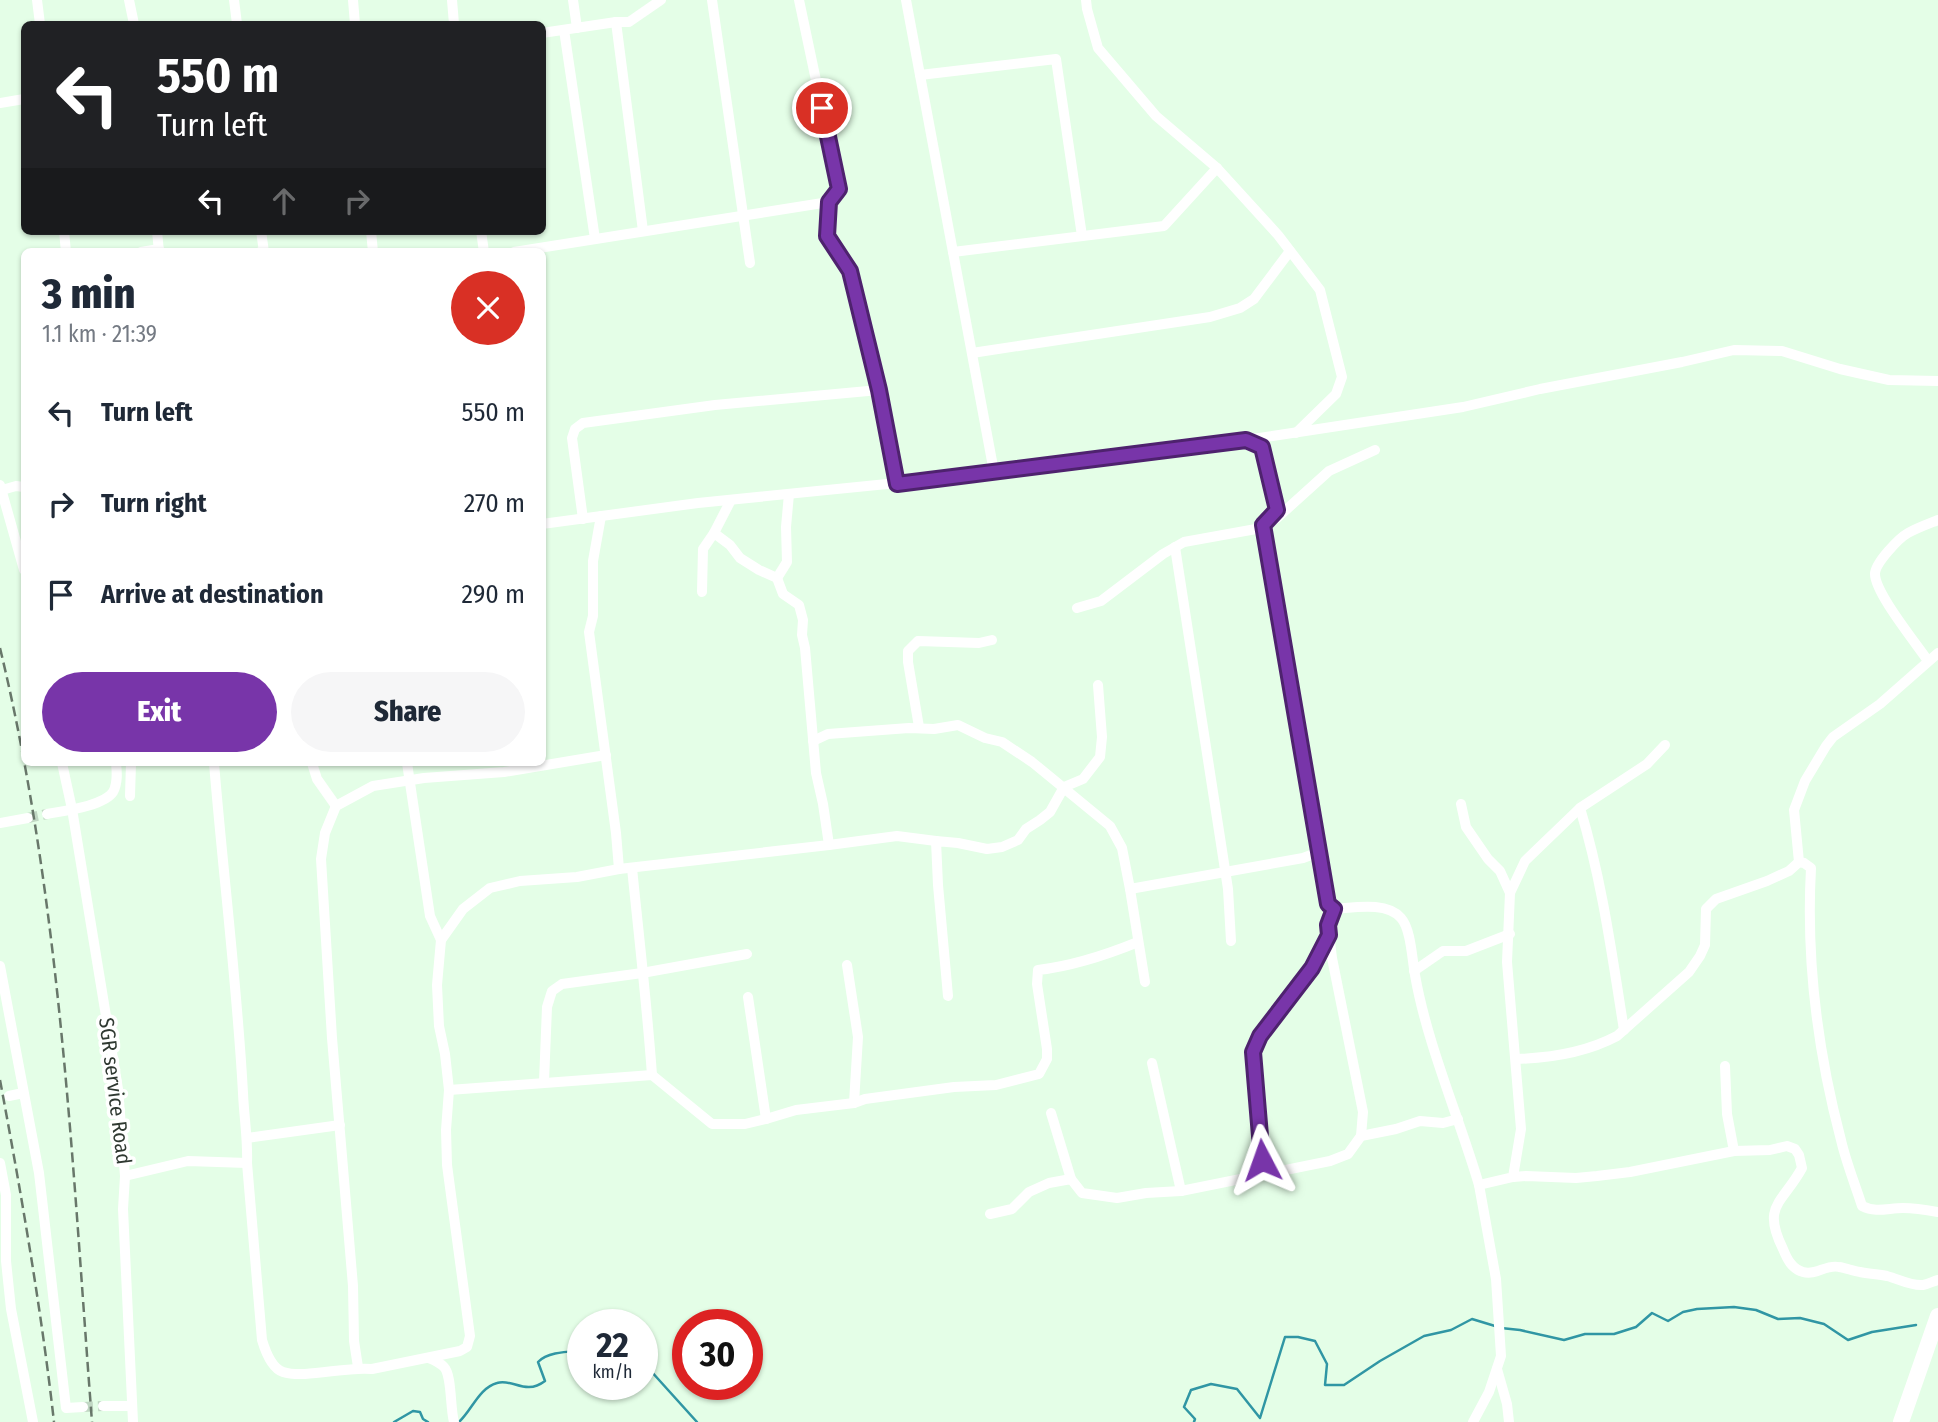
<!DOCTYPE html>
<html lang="en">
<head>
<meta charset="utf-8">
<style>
	:root { --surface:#fff; --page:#f6f6f7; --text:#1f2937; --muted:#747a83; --accent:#7835a9 }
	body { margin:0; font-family:"Fira Sans Condensed",sans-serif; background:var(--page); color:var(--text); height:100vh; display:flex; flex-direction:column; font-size:26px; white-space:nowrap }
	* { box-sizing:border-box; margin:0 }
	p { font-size:23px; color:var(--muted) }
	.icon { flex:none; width:38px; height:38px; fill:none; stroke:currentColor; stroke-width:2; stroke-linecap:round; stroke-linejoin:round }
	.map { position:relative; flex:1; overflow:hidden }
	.side { position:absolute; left:21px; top:248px; width:525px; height:518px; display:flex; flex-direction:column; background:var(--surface); border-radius:10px; box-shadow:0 2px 5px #0004 }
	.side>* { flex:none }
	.hud { position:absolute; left:21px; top:21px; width:525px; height:214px; border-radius:10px; box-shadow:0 2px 5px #0004; background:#202124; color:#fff; overflow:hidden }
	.speed { position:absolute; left:567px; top:1309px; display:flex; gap:14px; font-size:35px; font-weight:700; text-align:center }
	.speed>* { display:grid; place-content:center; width:91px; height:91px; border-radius:50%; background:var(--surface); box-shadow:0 2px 5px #0004; line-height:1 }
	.speed small { font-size:18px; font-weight:400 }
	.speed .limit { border:10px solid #d22; background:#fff; color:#111 }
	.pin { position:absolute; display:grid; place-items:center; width:60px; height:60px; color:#fff; margin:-30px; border:4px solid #fff; border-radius:50%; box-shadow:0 2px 7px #0007 }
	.me { position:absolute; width:77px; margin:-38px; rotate:356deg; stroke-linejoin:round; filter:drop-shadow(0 0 5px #0008) }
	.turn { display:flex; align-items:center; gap:24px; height:147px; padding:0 21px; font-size:32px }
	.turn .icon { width:91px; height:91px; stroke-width:2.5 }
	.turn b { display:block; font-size:49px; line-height:60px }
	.lanes { display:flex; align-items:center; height:66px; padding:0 21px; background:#0003; justify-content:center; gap:35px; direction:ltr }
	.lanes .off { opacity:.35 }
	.round { display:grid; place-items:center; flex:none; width:74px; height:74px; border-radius:37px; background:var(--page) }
	.headline { display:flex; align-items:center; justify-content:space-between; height:119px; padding:0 21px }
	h1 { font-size:42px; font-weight:800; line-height:52px }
	.primary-button { display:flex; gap:14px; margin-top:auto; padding:14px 21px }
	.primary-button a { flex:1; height:80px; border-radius:42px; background:var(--accent); color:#fff; font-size:28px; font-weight:800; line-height:80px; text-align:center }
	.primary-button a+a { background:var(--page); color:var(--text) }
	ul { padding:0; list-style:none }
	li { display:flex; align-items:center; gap:21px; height:91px; padding:0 21px }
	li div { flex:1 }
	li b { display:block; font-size:26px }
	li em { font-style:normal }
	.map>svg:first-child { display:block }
</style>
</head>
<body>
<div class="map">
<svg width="1938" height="1422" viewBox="0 0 1938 1422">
	<rect width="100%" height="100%" fill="#e4fee7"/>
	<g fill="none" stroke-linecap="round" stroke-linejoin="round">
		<g stroke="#3096a4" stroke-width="2.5">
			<path d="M1501,1328L1520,1330L1564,1340L1585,1334H1614L1636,1327L1652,1313L1668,1321L1683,1312L1697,1309L1734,1307L1756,1310L1778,1319L1800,1318L1824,1324L1848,1340L1872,1332L1916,1325"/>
			<path d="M642,1367L650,1370L697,1422"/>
			<path d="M394,1422L413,1411L420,1412L423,1419L428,1422"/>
			<path d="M459,1422C472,1410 479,1388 497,1383C513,1378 525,1396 545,1381L538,1362C548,1351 569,1352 583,1351"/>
			<path d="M1194,1422L1195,1419L1184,1407L1191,1390L1211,1384L1237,1389L1260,1418L1285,1337H1298L1315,1341L1327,1364L1325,1385H1344L1380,1361L1424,1336L1451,1330L1472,1319L1495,1326"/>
		</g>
		<g stroke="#c0d7c3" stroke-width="10" stroke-dasharray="10 5" stroke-linecap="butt">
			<path d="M28,818L47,814"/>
			<path d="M83,1407L103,1406"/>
		</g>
		<g stroke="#fff" stroke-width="10">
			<path d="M37,0L40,24"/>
			<path d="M129,0L134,24"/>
			<path d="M234,0L237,24"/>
			<path d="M353,0L355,24"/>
			<path d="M452,0L454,24"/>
			<path d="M573,0L577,28"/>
			<path d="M712,0L750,263"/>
			<path d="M799,0L839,189L829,202L827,236L851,271L879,390L897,483"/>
			<path d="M906,0L994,472"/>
			<path d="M1086,0L1087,9L1098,48L1156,116L1217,168L1278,235L1320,290L1342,377L1336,394L1296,433"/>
			<path d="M616,22L643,231"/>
			<path d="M564,30L595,239"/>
			<path d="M542,33L616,22H629L661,0"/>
			<path d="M920,75L1056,59L1082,236"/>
			<path d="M0,103L24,99"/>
			<path d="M64,231L66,252"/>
			<path d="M157,231L159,252"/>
			<path d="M371,231L373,252"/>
			<path d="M481,231L484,252"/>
			<path d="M141,252L159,249"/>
			<path d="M260,252H264L261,231"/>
			<path d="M514,252L829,202"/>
			<path d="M953,252L1164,226L1217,168"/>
			<path d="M972,353L1210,317L1240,308L1254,299L1290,251"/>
			<path d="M1246,440L1463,407L1540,389L1682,362L1734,350L1782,351L1840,369L1889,380L1938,381"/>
			<path d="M0,485L24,570"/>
			<path d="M2,490L16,486L24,487"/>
			<path d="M601,516L593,561V616L589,632L616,833L619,869"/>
			<path d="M583,519L572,438L575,429L583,423L715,405L879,390"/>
			<path d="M542,524L698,503L897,483L1246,440L1262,447L1277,510L1263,525L1328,904L1334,909"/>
			<path d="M1175,547L1228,889L1231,941"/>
			<path d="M777,578L787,562L786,527L789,494"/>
			<path d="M702,592L703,549L714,533L731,500"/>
			<path d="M1077,608L1101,601L1163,554L1184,542L1256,529L1277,518L1329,471L1375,450"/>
			<path d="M1938,653L1880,704L1833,737L1826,746L1805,781L1794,810L1799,862L1804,863L1811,868C1806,958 1818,1053 1841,1140C1846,1162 1855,1184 1862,1206C1876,1213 1888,1208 1903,1208C1914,1208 1927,1210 1938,1212"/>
			<path d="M1928,661C1916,643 1875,593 1875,574C1875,563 1899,538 1908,533C1917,528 1928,524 1938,520"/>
			<path d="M919,727L908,662V651L918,641L979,643L992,640"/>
			<path d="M813,741L828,734L909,728L934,729L958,725L985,738L1002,742L1032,762L1110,826L1122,848L1130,889L1303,858L1319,852"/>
			<path d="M62,763L72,809L118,1089L125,1176L123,1209L133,1422"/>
			<path d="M214,763C223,873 237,983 243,1093C244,1117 248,1139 247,1163L262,1340C265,1350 271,1368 283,1372C305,1379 346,1366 372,1369L460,1351L467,1347L470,1336L447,1165L446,1130L449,1090L445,1054L439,1026L437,985L441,940L463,909L490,888L520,881L577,877L619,869L829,845L823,804L816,773L805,648L802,635L803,620L799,605L783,594L777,578L759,570L740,558L730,545L714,533"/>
			<path d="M312,763L317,779L336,806"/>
			<path d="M407,763L430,916L441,940"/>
			<path d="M130,796L131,763"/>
			<path d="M1461,804L1466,827L1488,859L1500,871L1510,893L1507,962L1521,1129L1513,1177L1479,1185L1496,1279L1501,1356L1489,1392L1473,1422"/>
			<path d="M1580,808C1602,880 1612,955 1624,1030"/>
			<path d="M47,814C63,811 104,806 113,792C118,783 117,772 116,763"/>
			<path d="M0,823L28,818"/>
			<path d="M829,845L897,836L936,841"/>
			<path d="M632,868C639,937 647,1005 652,1075"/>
			<path d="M1130,889L1145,982"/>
			<path d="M1510,893L1525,861L1580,808L1647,764L1665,745"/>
			<path d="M1334,909C1353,908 1386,901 1401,918C1411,929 1412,959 1415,975C1427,1044 1459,1117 1479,1185"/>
			<path d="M1334,909L1328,925L1332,958L1363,1112L1361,1136"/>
			<path d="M847,965L858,1037L854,1103"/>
			<path d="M0,966L39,1173L66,1408L83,1407"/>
			<path d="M1414,971L1443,951H1466L1510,934"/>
			<path d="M948,996L938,885L936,841L958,843L987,849L1002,847L1018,840L1026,829L1040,820L1050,812L1064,787L1083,779L1100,757L1102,737L1098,685"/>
			<path d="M1516,1059C1550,1058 1587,1052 1617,1036L1689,972L1700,956L1705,945L1706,909L1716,899L1767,881L1789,871L1799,862"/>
			<path d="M1152,1063L1181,1191"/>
			<path d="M1725,1066L1727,1114L1734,1151"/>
			<path d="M544,1082L547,1007L552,991L562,984L642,973L747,954"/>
			<path d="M449,1090L652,1075L712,1124H745L766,1119L748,997"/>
			<path d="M9,1096L23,1093"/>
			<path d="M1051,1113L1071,1179"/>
			<path d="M766,1119L796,1110L854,1103L865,1099L954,1087L996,1085L1039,1074L1047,1059V1049L1037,984L1038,970C1073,966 1106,955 1138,942"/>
			<path d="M247,1138L340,1125"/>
			<path d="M0,1163L6,1195V1261L11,1309L33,1422"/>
			<path d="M1263,1175L1262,1146L1253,1052L1260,1036L1312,968L1329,935"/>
			<path d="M125,1176L188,1161L247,1163"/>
			<path d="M1513,1177L1526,1176L1576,1178L1597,1176L1630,1172L1734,1151L1770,1150L1787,1146L1795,1149L1799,1155L1802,1168C1783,1203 1761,1205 1783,1249C1787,1259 1792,1269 1803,1272C1816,1276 1826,1264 1839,1267C1846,1268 1853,1271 1860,1272C1869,1274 1878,1274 1887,1276C1899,1279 1910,1286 1923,1285C1929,1284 1933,1281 1938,1280"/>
			<path d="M990,1214L1012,1209L1029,1192L1049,1183L1071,1179L1082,1193L1117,1198L1146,1193L1181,1191L1330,1161L1348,1154L1361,1136L1396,1129L1420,1121L1443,1123L1458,1119"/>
			<path d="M429,1358C434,1360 440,1363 444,1367C452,1375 450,1408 454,1422"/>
			<path d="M358,1367L354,1341L353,1286L332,1038L321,859L325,833L336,806L373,786L424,778L504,772L606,755"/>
			<path d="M1497,1369L1507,1404L1509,1422"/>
			<path d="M103,1406H132"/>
		</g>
		<path stroke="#fff" stroke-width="16" d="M1901,1422L1938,1316"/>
		<g stroke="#68776a" stroke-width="2.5" stroke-dasharray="10 5" stroke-linecap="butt">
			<path d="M0,648C61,901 72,1163 92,1422"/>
			<path d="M0,1080C21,1193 41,1307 54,1422"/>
		</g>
	</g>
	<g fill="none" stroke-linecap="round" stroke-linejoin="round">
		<g stroke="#4e226e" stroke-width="18">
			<path id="route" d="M822,108L839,189L829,202L827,236L850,271L879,390L897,484L1246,440L1262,447L1277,510L1263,525L1328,904L1334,909L1328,925L1329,935L1312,968L1260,1036L1253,1052L1262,1160"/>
		</g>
		<use href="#route" stroke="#7835a9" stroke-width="12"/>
	</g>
	<g text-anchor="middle" stroke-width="7" stroke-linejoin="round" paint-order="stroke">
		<g font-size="21" fill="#2f3931" stroke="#fff">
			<text transform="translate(115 1091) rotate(83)" y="7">SGR service Road</text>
		</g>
	</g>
</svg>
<div class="speed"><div>22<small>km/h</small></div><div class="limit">30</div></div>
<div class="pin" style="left:822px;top:108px;background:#d93025"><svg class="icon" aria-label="arrive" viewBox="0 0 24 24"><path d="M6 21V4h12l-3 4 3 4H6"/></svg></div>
<svg class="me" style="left:1262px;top:1160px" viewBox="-20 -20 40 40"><path d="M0-17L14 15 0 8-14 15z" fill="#7835a9" stroke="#fff" stroke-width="4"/></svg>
<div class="hud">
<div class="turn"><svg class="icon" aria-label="left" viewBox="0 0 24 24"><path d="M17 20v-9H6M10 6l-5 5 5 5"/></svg><div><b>550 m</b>Turn left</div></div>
<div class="lanes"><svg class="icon" aria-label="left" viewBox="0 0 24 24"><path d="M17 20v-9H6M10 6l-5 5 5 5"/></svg><svg class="icon off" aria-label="ahead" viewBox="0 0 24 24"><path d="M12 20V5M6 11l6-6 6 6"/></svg><svg class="icon off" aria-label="right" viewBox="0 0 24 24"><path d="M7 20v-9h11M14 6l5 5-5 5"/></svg></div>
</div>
<section class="side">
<div class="headline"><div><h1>3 min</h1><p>1.1 km · 21:39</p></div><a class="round" style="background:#d93025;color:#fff"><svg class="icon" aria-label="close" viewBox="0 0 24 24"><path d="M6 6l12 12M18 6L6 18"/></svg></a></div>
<ul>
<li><svg class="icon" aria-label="left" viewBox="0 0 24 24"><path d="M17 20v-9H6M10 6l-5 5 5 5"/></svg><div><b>Turn left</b></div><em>550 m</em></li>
<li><svg class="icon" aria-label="right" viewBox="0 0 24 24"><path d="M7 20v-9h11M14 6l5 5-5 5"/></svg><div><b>Turn right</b></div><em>270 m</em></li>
<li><svg class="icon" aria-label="arrive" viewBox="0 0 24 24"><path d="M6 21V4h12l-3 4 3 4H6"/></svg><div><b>Arrive at destination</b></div><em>290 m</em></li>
</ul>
<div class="primary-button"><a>Exit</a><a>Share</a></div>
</section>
</div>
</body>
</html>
